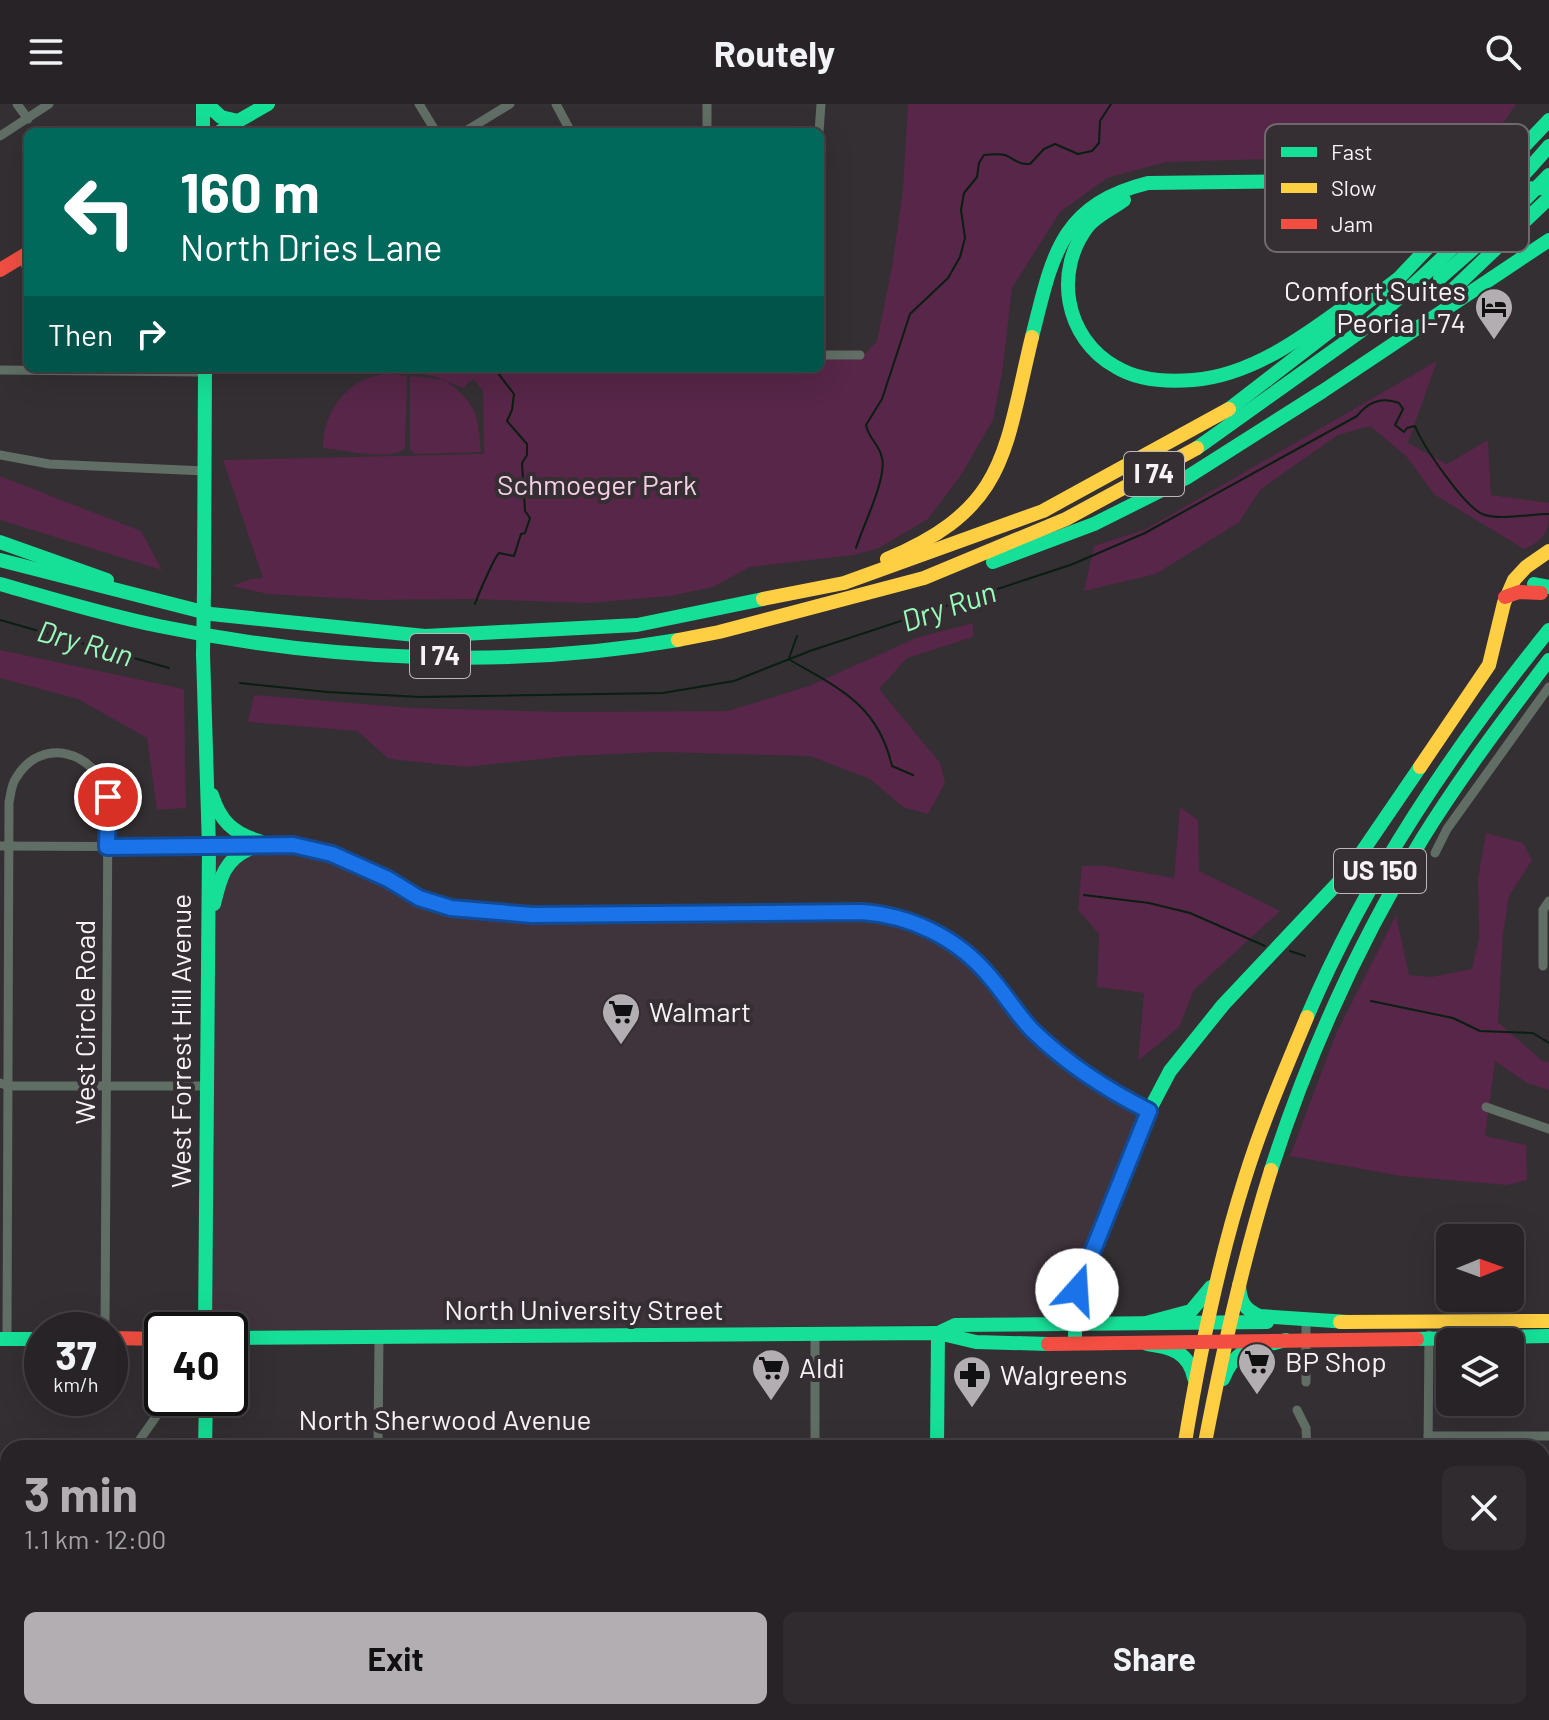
<!DOCTYPE html>
<html lang="en">
<head>
<meta charset="utf-8">
<style>
	:root { --surface:#272326; --page:#2f2b2e; --text:#f1f3f6; --muted:#a4a4a7; --line:#434043; --accent:#b3aeb1 }
	body { margin:0; font-family:Barlow,sans-serif; background:var(--page); color:var(--text); height:100vh; display:flex; flex-direction:column; font-size:30px; white-space:nowrap }
	* { box-sizing:border-box; margin:0 }
	p { font-size:26px; color:var(--muted) }
	.icon { flex:none; width:44px; height:44px; fill:none; stroke:currentColor; stroke-width:2; stroke-linecap:round; stroke-linejoin:round }
	.map { position:relative; flex:1; overflow:hidden }
	.sheet { position:absolute; left:0px; top:1336px; width:1550px; height:280px; display:flex; flex-direction:column; background:var(--surface); border-radius:24px 24px 0 0; box-shadow:0 8px 32px #0002,0 0 0 2px var(--line) }
	.sheet>* { flex:none }
	.top-card { position:absolute; left:24px; top:24px; width:800px; height:244px; border-radius:12px; box-shadow:0 8px 32px #0002,0 0 0 2px var(--line); background:#00695c; color:#fff; overflow:hidden }
	.needle { width:52px; rotate:89deg }
	.buttons { position:absolute; left:1436px; top:1120px; display:grid; gap:16px }
	.buttons a { display:grid; place-items:center; width:88px; height:88px; border-radius:12px; background:var(--surface); box-shadow:0 8px 32px #0002,0 0 0 2px var(--line); font-size:40px }
	.speed { position:absolute; left:24px; top:1208px; display:flex; gap:16px; font-size:40px; font-weight:700; text-align:center }
	.speed>* { display:grid; place-content:center; width:104px; height:104px; border-radius:50%; background:var(--surface); box-shadow:0 8px 32px #0002,0 0 0 2px var(--line); line-height:1 }
	.speed small { font-size:20px; font-weight:400 }
	.speed .limit { border:4px solid #111; border-radius:12px; background:#fff; color:#111 }
	.pin { position:absolute; display:grid; place-items:center; width:68px; height:68px; color:#fff; margin:-34px; border:4px solid #fff; border-radius:50%; box-shadow:0 2px 8px #0007 }
	.me { position:absolute; width:88px; margin:-44px; rotate:19deg; stroke-linejoin:round; filter:drop-shadow(0 0 6px #0008) }
	.turn { display:flex; align-items:center; gap:28px; height:168px; padding:0 24px; font-size:36px }
	.turn .icon { width:104px; height:104px; stroke-width:2.5 }
	.turn b { display:block; font-size:56px; line-height:68px }
	.then { display:flex; align-items:center; height:76px; padding:0 24px; background:#0003; gap:16px; font-size:30px }
	.round { display:grid; place-items:center; flex:none; width:84px; height:84px; border-radius:12px; background:var(--page) }
	.overview { display:flex; align-items:center; justify-content:space-between; height:136px; padding:0 24px }
	h1 { font-size:48px; font-weight:700; line-height:60px; color:var(--accent) }
	.cta { display:flex; gap:16px; margin-top:auto; padding:16px 24px }
	.cta a { flex:1; height:92px; border-radius:12px; background:var(--accent); color:#111; font-size:32px; font-weight:700; line-height:92px; text-align:center }
	.cta a+a { background:var(--page); color:var(--text) }
	header { display:flex; justify-content:space-between; align-items:center; height:104px; padding:0 24px; background:var(--surface); font-size:36px; font-weight:700 }
	.map>svg:first-child { display:block }
</style>
</head>
<body>
<header><svg class="icon" aria-label="menu" viewBox="0 0 24 24"><path d="M4 6h16M4 12h16M4 18h16"/></svg>Routely<svg class="icon" aria-label="search" viewBox="0 0 24 24"><circle cx="10" cy="10" r="6"/><path d="M15 15l6 6"/></svg></header>
<div class="map">
<svg width="1549" height="1616" viewBox="0 0 1549 1616">
	<rect width="100%" height="100%" fill="#342f32"/>
	<g fill="#40343c">
		<path d="M209,743L332,750L451,804L869,809L904,816L967,850L1068,957L1149,1007L1088,1152L1075,1219L230,1230V1226H207Z"/>
		<rect x="693" y="1608" width="234" height="8"/>
	</g>
	<g fill="#572648">
		<path d="M908,0H1516L1483,49L1166,58L1107,74L1060,108L1012,184L1002,269L993,316L961,371L928,415L879,444L854,451L750,463L713,483L670,492L590,499L472,495L371,496L268,490L232,482L251,475L263,474L223,356L484,350L483,286L473,275L463,284L446,277C477,300 478,311 481,348L415,350L410,346V272L445,276C418,265 388,269 359,270C344,270 329,268 315,266V264H820V251H864L877,237L892,163L903,86Z"/>
		<path d="M1437,257L1408,339L1447,360L1488,336L1491,391L1549,399C1549,426 1549,434 1524,445L1435,391L1406,352L1370,322L1338,331L1261,385L1239,418L1156,470L1084,487L1094,442L1146,425Z"/>
		<path d="M392,270L407,272L405,345C388,357 343,346 323,344C323,304 351,270 392,270Z"/>
		<path d="M0,372L141,427L162,466L0,416Z"/>
		<path d="M973,519V533L907,554L879,585L940,659L945,679L928,710L903,703L870,675L810,652L659,648L569,652L466,663L389,655L357,627L248,618L254,591L412,604L566,608L728,607L809,582L916,534Z"/>
		<path d="M0,546L184,585L186,704L157,706L147,634L78,595L0,574Z"/>
		<path d="M1180,703L1198,716L1199,767L1280,807L1194,886L1179,923L1138,957L1144,889L1097,883L1099,830L1078,806L1082,762H1106L1174,774Z"/>
		<path d="M1486,729L1523,739L1532,756L1509,792L1503,830L1498,918L1542,957L1549,958V986L1527,979L1495,957L1485,1032L1526,1041L1527,1076L1507,1081L1401,1072L1290,1052L1336,930L1396,811L1409,871L1431,873L1472,865L1479,834L1478,775Z"/>
	</g>
	<g fill="none" stroke-linecap="round" stroke-linejoin="round">
		<g stroke="#0a1e12" stroke-width="2">
			<path d="M856,444C863,422 887,374 882,354C879,339 869,336 866,321L882,295L910,210L948,174L960,153L965,134L961,106L964,89L977,73L979,59L984,51C990,51 999,49 1005,51C1015,55 1018,61 1030,60L1044,45L1055,40L1078,50L1092,47L1099,39L1100,17L1111,0"/>
			<path d="M475,500C478,491 494,454 499,449L514,452L521,430L525,429L530,414L525,407L522,359L527,351V340L507,317L512,306L514,290L494,264"/>
			<path d="M0,516L169,564"/>
			<path d="M789,554L797,532"/>
			<path d="M790,556C840,585 878,601 892,662L913,671"/>
			<path d="M240,579L327,588L420,593L663,589L734,577L810,547L1073,460L1145,429L1357,312C1368,298 1381,292 1399,299L1403,305L1395,321L1404,328L1407,324L1415,322C1423,342 1466,406 1485,411C1501,416 1531,410 1549,410"/>
			<path d="M1084,791L1149,799L1190,809L1265,842"/>
			<path d="M1290,847L1305,852"/>
			<path d="M1371,897L1453,914L1480,927L1533,929L1549,939"/>
		</g>
		<g stroke="#606e65" stroke-width="9">
			<path d="M17,0L28,15"/>
			<path d="M419,0L436,28"/>
			<path d="M556,0L571,28"/>
			<path d="M707,0V28"/>
			<path d="M464,28L510,0"/>
			<path d="M819,28L821,0"/>
			<path d="M0,32L49,0"/>
			<path d="M21,153L28,166"/>
			<path d="M820,251H860"/>
			<path d="M0,266L205,268"/>
			<path d="M0,351L49,360L205,367"/>
			<path d="M0,742L209,743"/>
			<path d="M1435,749L1447,725L1549,583"/>
			<path d="M1543,862V806L1549,797"/>
			<path d="M0,979L9,982H208"/>
			<path d="M1486,1003L1549,1025"/>
			<path d="M1306,1216V1278"/>
			<path d="M815,1231V1344"/>
			<path d="M7,1235L9,698C11,690 11,681 16,674C41,631 97,647 108,693L105,1226"/>
			<path d="M1297,1306L1306,1324L1307,1344"/>
			<path d="M1428,1332H1549"/>
			<path d="M205,1342L682,1340L691,1344"/>
			<path d="M134,1344L169,1294"/>
			<path d="M378,1344L379,1231"/>
			<path d="M1428,1344L1429,1231"/>
			<path d="M1542,1428H1549"/>
			<path d="M0,1480H8"/>
			<path d="M1542,1543L1549,1464"/>
			<path d="M0,1558L8,1559"/>
			<path d="M1419,1608V1616"/>
			<path d="M1541,1608V1616"/>
			<path d="M376,1616L377,1608"/>
			<path d="M1193,1616L1194,1608"/>
			<path d="M1305,1616V1608"/>
		</g>
		<g stroke="#16e098" stroke-width="14">
			<path d="M203,0V28"/>
			<path d="M207,0L221,13L238,17"/>
			<path d="M219,28L268,0"/>
			<path d="M1124,96C1113,104 1098,111 1089,121C1053,166 1064,234 1116,263C1139,277 1168,278 1193,276C1258,271 1316,223 1366,187"/>
			<path d="M1440,174L1499,122L1549,71"/>
			<path d="M1446,192L1549,94"/>
			<path d="M1032,233C1052,154 1059,101 1148,79L1469,75"/>
			<path d="M1229,305L1399,174L1549,16"/>
			<path d="M1197,344L1361,227C1428,170 1491,109 1549,42"/>
			<path d="M0,438L107,476"/>
			<path d="M0,456L211,510L425,532L637,521L763,495"/>
			<path d="M993,458L1094,420L1186,374L1323,287L1549,136"/>
			<path d="M0,480C53,495 105,511 159,522C327,557 509,565 678,536"/>
			<path d="M1534,480L1549,483"/>
			<path d="M204,486L205,264"/>
			<path d="M203,550L209,743L205,1226"/>
			<path d="M212,691C220,717 233,729 259,737"/>
			<path d="M209,743L293,741L332,750L388,775L419,794L451,804L532,811L853,808C923,813 968,841 1010,897"/>
			<path d="M214,800C220,775 224,756 249,745"/>
			<path d="M1307,913C1367,772 1453,645 1549,526"/>
			<path d="M1271,1066C1308,951 1359,838 1422,735C1461,672 1505,614 1549,556"/>
			<path d="M1239,1181C1240,1197 1244,1206 1260,1212L1348,1218"/>
			<path d="M1146,1219L1191,1207L1211,1183"/>
			<path d="M938,1229L955,1221L1267,1218"/>
			<path d="M230,1234L938,1229L976,1238L1048,1240"/>
			<path d="M0,1235H42"/>
			<path d="M1417,1235L1549,1232"/>
			<path d="M1075,1239V1198L1079,1176L1149,1007L1170,967L1223,901L1349,767L1420,663"/>
			<path d="M1147,1240C1171,1243 1189,1248 1194,1274"/>
			<path d="M1223,1275C1237,1241 1254,1245 1286,1236"/>
			<path d="M205,1344L206,1294"/>
			<path d="M937,1344L938,1229"/>
			<path d="M0,1538L8,1527"/>
			<path d="M202,1608V1616"/>
			<path d="M937,1608V1616"/>
			<path d="M1173,1608V1616"/>
			<path d="M1156,1616L1157,1608"/>
		</g>
		<g stroke="#ffcf43" stroke-width="14">
			<path d="M887,455C1008,404 1004,348 1032,233"/>
			<path d="M763,495L844,479L1043,407L1229,305"/>
			<path d="M678,536L719,528L924,474L1066,415L1197,344"/>
			<path d="M1420,663L1489,561L1504,499L1514,476L1526,463L1549,447"/>
			<path d="M1010,897C1046,946 1096,979 1149,1007"/>
			<path d="M1340,1218L1549,1217"/>
			<path d="M1184,1344C1199,1253 1217,1162 1245,1074C1262,1019 1285,966 1307,913"/>
			<path d="M1204,1344C1222,1250 1242,1158 1271,1066"/>
		</g>
		<g stroke="#f24e42" stroke-width="14">
			<path d="M0,166L28,149"/>
			<path d="M1505,493L1519,488L1541,489"/>
			<path d="M110,1234L162,1235"/>
			<path d="M1048,1240L1417,1235"/>
		</g>
		<g stroke="#16e098" stroke-width="14">
			<path d="M1460,86L1549,84"/>
			<path d="M203,550L204,486"/>
		</g>
	</g>
	<g fill="none" stroke-linecap="round" stroke-linejoin="round">
		<g stroke="#114b97" stroke-width="20">
			<path id="route" d="M108,693L107,743L293,741L332,750L388,775L419,794L451,804L532,811L861,808C910,811 958,834 990,873C1005,890 1016,909 1032,926C1067,960 1105,985 1149,1007L1077,1186"/>
		</g>
		<use href="#route" stroke="#1a73e8" stroke-width="14"/>
	</g>
	<defs>
		<g id="hotel-pin" transform="scale(2)"><path d="M0 17L-7.5 6A9.5 9.5 0 1 1 7.5 6Z" fill="#b3aeb1" stroke="#352e32"/><path d="M-6-4.5h1.5V1H6V5H4.5V3h-9V5H-6ZM-4 0a1.8 1.8 0 1 1 3.6 0ZM.5 0V-2.5h3Q6-2.5 6 0Z" fill="#111"/></g>
		<g id="supermarket-pin" transform="scale(2)"><path d="M0 17L-7.5 6A9.5 9.5 0 1 1 7.5 6Z" fill="#b3aeb1" stroke="#352e32"/><path d="M-6-5.5h2.5l.6 2H6L4.5 2H-2.5L-4.4-4H-6ZM-1.5 3.2a1.3 1.3 0 1 0 .1 0ZM3 3.2a1.3 1.3 0 1 0 .1 0Z" fill="#111"/></g>
		<g id="pharmacy-pin" transform="scale(2)"><path d="M0 17L-7.5 6A9.5 9.5 0 1 1 7.5 6Z" fill="#b3aeb1" stroke="#352e32"/><path d="M-2-6h4v4h4v4h-4v4h-4v-4h-4v-4h4Z" fill="#111"/></g>
	</defs>
	<g fill-rule="evenodd">
		<use href="#hotel-pin" x="1494" y="203"/>
		<use href="#supermarket-pin" x="621" y="908"/>
		<use href="#supermarket-pin" x="1257" y="1258"/>
		<use href="#supermarket-pin" x="771" y="1264"/>
		<use href="#pharmacy-pin" x="972" y="1271"/>
	</g>
	<g text-anchor="middle" stroke-width="8" stroke-linejoin="round" paint-order="stroke">
		<g fill="#352e32" stroke="#bdb7ba" stroke-width="2">
			<rect x="1124" y="348" width="60" height="44" rx="6"/>
			<rect x="410" y="530" width="60" height="44" rx="6"/>
			<rect x="1334" y="745" width="92" height="44" rx="6"/>
		</g>
		<g font-size="26" font-weight="bold" fill="#f7f2f5">
			<text x="1154" y="379">I 74</text>
			<text x="440" y="561">I 74</text>
			<text x="1380" y="776">US 150</text>
		</g>
		<g font-size="28" fill="#f7f2f5" stroke="#352e32" text-anchor="start">
			<text x="1466" y="197" text-anchor="end">Comfort Suites<tspan x="1466" dy="32">Peoria I-74</tspan></text>
			<text x="649" y="918">Walmart</text>
			<text x="1285" y="1268">BP Shop</text>
			<text x="799" y="1274">Aldi</text>
			<text x="1000" y="1281">Walgreens</text>
		</g>
		<g font-size="28" fill="#f5cfe6" stroke="#352e32">
			<text x="597" y="391">Schmoeger Park</text>
		</g>
		<g font-size="28" fill="#f7f2f5" stroke="#352e32">
			<text transform="translate(85 918) rotate(-90)" y="10">West Circle Road</text>
			<text transform="translate(181 937) rotate(-90)" y="10">West Forrest Hill Avenue</text>
			<text x="584" y="1216">North University Street</text>
			<text x="445" y="1326">North Sherwood Avenue</text>
		</g>
		<g font-size="30" font-style="italic" fill="#97fbbb" stroke="#352e32">
			<text transform="translate(949 503) rotate(-19)" y="10">Dry Run</text>
			<text transform="translate(85 540) rotate(16)" y="10">Dry Run</text>
		</g>
	</g>
	<rect x="1265" y="20" width="264" height="128" rx="12" fill="#352e32" stroke="#6f696c" stroke-width="2"/>
	<rect x="1281" y="43" width="36" height="10" fill="#16e098"/>
	<rect x="1281" y="79" width="36" height="10" fill="#ffcf43"/>
	<rect x="1281" y="115" width="36" height="10" fill="#f24e42"/>
	<g font-size="22" fill="#f7f2f5">
		<text x="1331" y="56">Fast</text>
		<text x="1331" y="92">Slow</text>
		<text x="1331" y="128">Jam</text>
	</g>
</svg>
<div class="buttons">
<a><svg class="needle" viewBox="-14 -14 28 28"><path d="M0-13l5 13h-10z" fill="#e53935"/><path d="M0 13l5-13h-10z" fill="#a4a4a7"/></svg></a>
<a><svg class="icon" aria-label="layers" viewBox="0 0 24 24"><path d="M12 4l9 5-9 5-9-5zM3 14l9 5 9-5"/></svg></a>
</div>
<div class="speed"><div>37<small>km/h</small></div><div class="limit">40</div></div>
<div class="pin" style="left:108px;top:693px;background:#d93025"><svg class="icon" aria-label="arrive" viewBox="0 0 24 24"><path d="M6 21V4h12l-3 4 3 4H6"/></svg></div>
<svg class="me" style="left:1077px;top:1186px" viewBox="-20 -20 40 40"><circle r="19" fill="#fff"/><path d="M0-13L10 11 0 6-10 11z" fill="#1a73e8"/></svg>
<div class="top-card">
<div class="turn"><svg class="icon" aria-label="left" viewBox="0 0 24 24"><path d="M17 20v-9H6M10 6l-5 5 5 5"/></svg><div><b>160 m</b>North Dries Lane</div></div>
<div class="then">Then<svg class="icon" aria-label="right" viewBox="0 0 24 24"><path d="M7 20v-9h11M14 6l5 5-5 5"/></svg></div>
</div>
<section class="sheet">
<div class="overview"><div><h1>3 min</h1><p>1.1 km · 12:00</p></div><a class="round"><svg class="icon" aria-label="close" viewBox="0 0 24 24"><path d="M6 6l12 12M18 6L6 18"/></svg></a></div>
<div class="cta"><a>Exit</a><a>Share</a></div>
</section>
</div>
</body>
</html>
